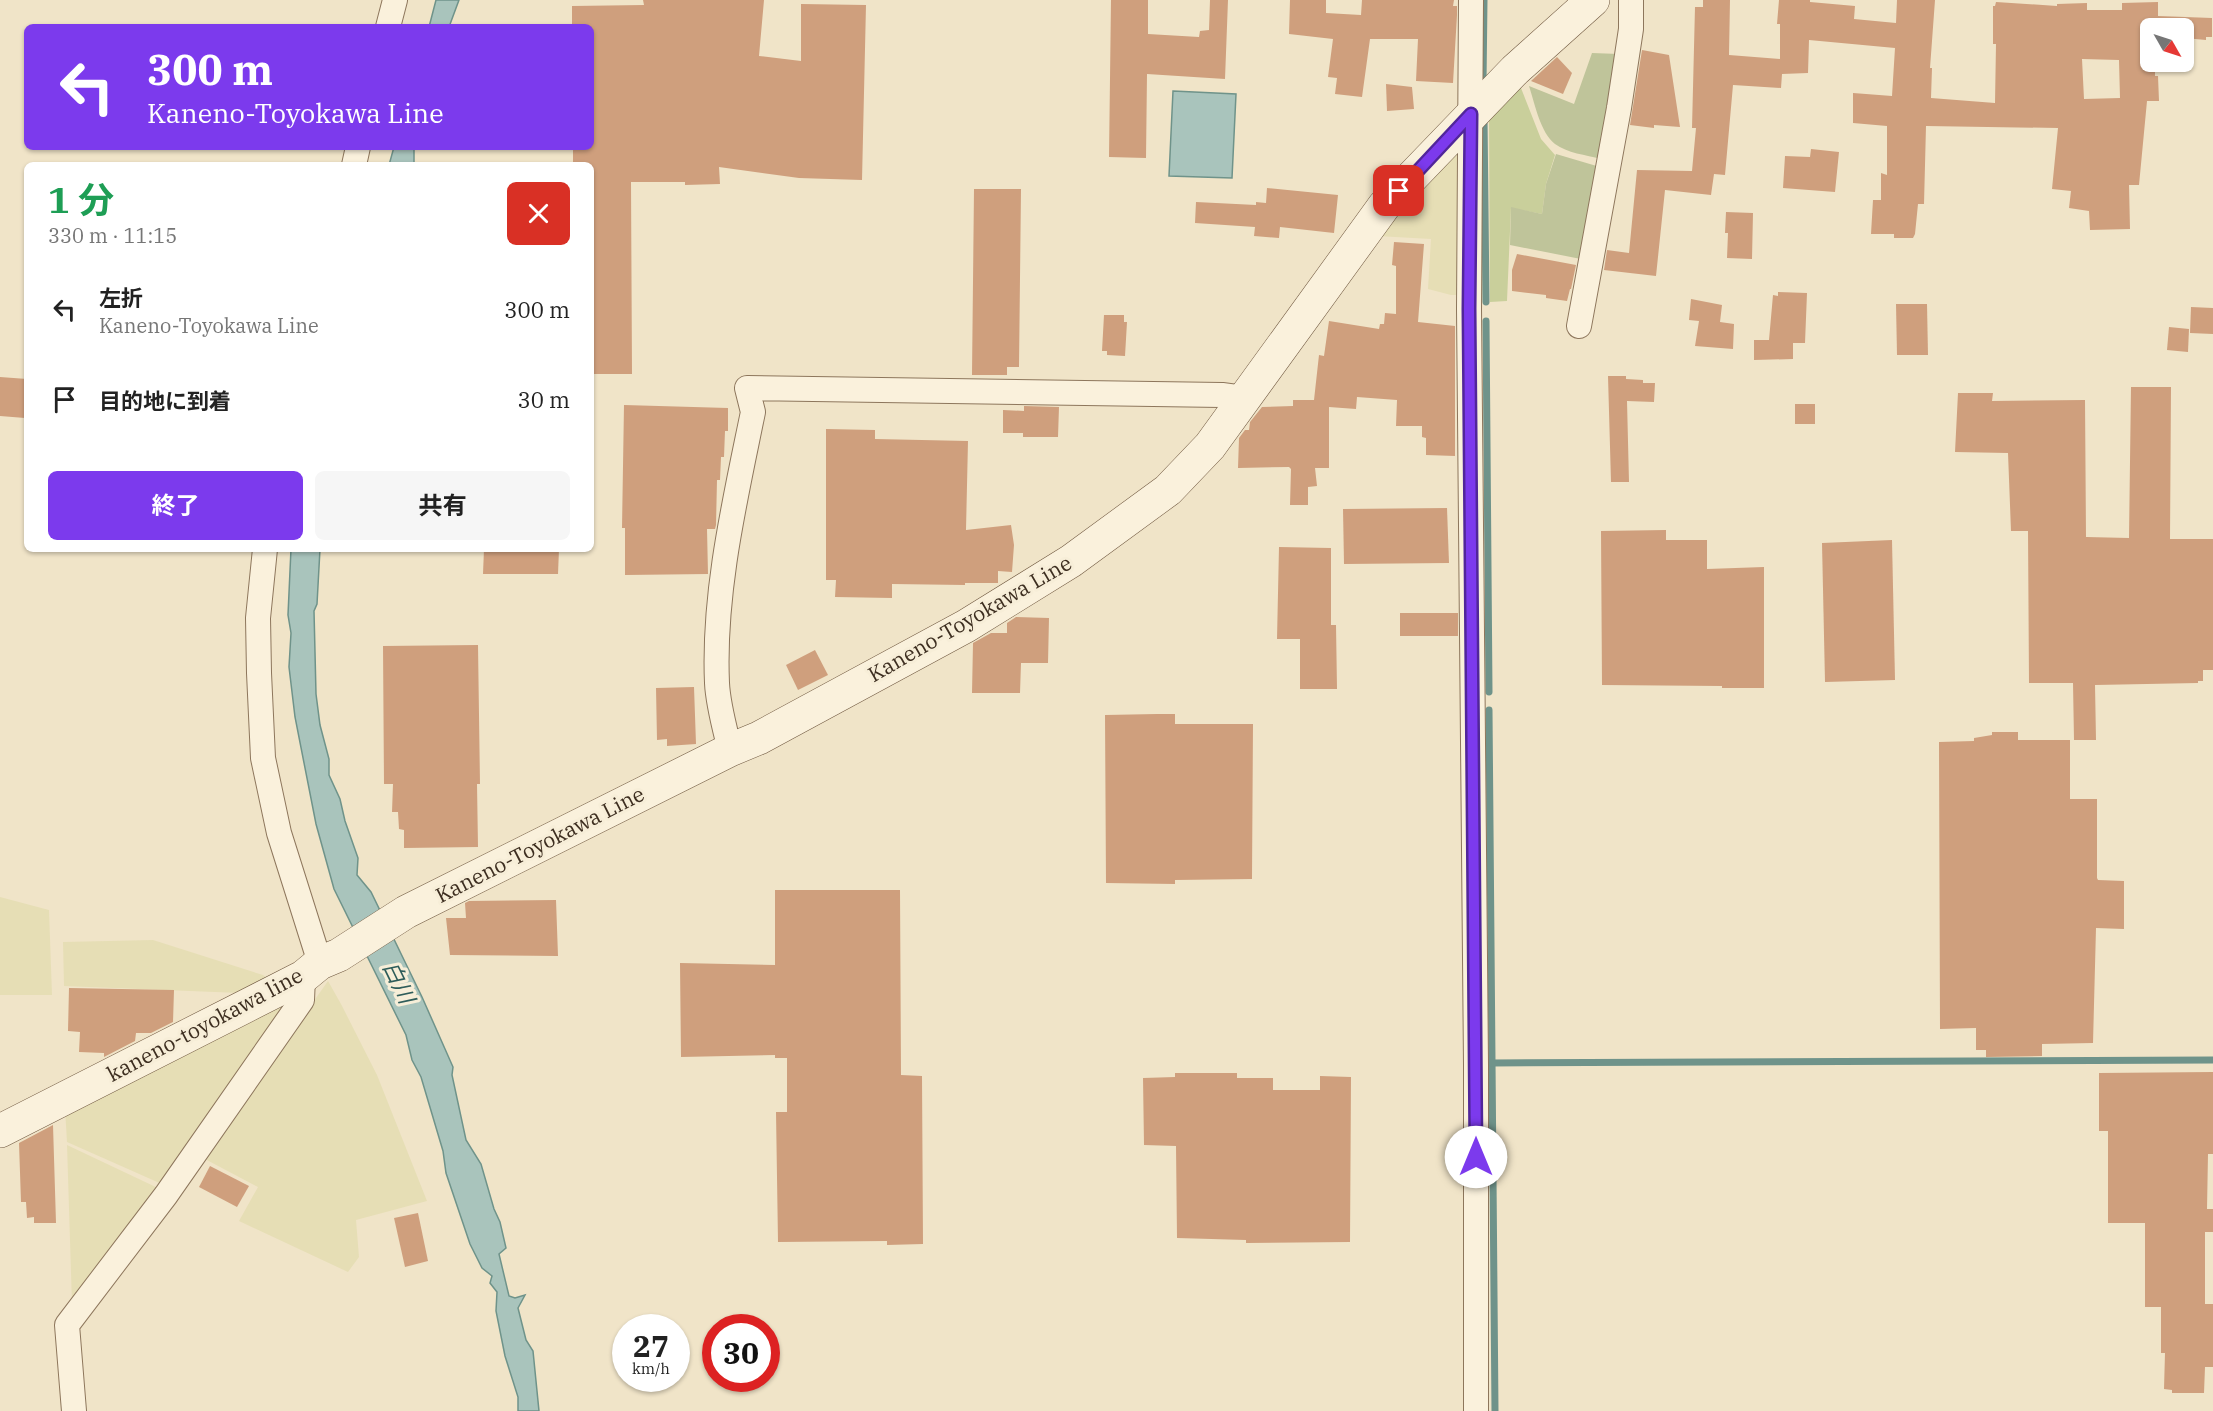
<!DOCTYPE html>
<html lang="ja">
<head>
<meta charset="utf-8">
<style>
	:root { --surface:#fff; --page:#f6f6f6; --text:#222; --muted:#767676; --accent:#7c3aed }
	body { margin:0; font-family:"IBM Plex Serif","Noto Sans JP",serif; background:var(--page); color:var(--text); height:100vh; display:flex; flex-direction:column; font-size:22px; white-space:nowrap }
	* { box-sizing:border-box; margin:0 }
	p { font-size:20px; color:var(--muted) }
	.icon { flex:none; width:33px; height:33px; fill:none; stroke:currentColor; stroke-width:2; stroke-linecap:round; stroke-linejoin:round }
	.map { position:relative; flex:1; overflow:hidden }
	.details { position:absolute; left:24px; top:162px; width:570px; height:390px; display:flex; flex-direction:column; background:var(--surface); border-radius:9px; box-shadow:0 2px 4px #0004 }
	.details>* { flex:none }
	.hud { position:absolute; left:24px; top:24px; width:570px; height:126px; border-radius:9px; box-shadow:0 2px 4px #0004; background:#7c3aed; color:#fff; overflow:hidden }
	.needle { width:39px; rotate:129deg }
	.tools { position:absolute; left:2140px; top:18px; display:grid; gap:12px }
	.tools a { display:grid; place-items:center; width:54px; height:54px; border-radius:9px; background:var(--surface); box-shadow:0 2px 4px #0004; font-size:30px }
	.speed { position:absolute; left:612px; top:1314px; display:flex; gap:12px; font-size:30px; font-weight:700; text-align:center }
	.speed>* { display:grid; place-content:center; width:78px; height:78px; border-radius:50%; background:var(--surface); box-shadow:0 2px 4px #0004; line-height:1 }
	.speed small { font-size:15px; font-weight:400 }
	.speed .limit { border:9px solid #d22; background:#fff; color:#111 }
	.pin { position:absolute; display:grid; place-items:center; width:51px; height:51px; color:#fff; margin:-26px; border-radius:12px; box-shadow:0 3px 9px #0006 }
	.me { position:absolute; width:66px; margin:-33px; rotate:0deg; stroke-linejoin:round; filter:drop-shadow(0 0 4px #0008) }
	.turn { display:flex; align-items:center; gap:21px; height:126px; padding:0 24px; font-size:27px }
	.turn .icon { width:78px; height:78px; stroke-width:2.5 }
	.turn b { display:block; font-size:42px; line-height:51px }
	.round { display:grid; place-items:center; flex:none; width:63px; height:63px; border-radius:9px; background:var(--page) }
	.overview { display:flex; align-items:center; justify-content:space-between; height:102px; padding:0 24px }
	h1 { font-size:36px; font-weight:700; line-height:45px; color:#1e9e55 }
	.button { display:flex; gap:12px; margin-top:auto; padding:12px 24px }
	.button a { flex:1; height:69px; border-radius:9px; background:var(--accent); color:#fff; font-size:24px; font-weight:700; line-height:69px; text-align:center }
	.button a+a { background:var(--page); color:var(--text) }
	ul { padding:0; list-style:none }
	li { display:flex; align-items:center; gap:18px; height:90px; padding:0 24px }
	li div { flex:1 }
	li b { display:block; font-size:22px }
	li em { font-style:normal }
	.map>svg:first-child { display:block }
</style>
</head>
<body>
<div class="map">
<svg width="2213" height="1411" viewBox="0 0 2213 1411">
	<rect width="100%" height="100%" fill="#f0e4c8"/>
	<g fill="#e6deb5">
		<path d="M1460,142L1462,291L1456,295H1451L1428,289L1431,239L1377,236Z"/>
		<path d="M0,897L49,910L52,995H0Z"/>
		<path d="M153,940L263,975L269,980L240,993L64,986L63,942Z"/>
		<path d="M328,981L341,1004L377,1075L427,1201L356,1220L359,1257L348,1272L239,1221L258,1187L203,1158Z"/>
		<path d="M293,998L164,1185L67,1142L65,1108Z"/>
		<path d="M67,1145L160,1189L72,1304Z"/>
	</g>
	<path fill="#c9cf9b" d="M1519,83L1541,139L1555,155L1546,184L1542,214L1511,208L1507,301L1490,302L1489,113Z"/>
	<g fill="#bfc49a">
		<path d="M1592,53L1619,54L1601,159C1586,155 1567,153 1555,144C1540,132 1535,104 1529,86L1574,104Z"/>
		<path d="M1556,154L1600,167L1586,260L1510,245L1511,207L1542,214L1546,184Z"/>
	</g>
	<g fill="#a9c4bc" stroke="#6f938a" stroke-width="1.5">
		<path d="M436,0H459L449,27H429Z"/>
		<path d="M1173,91L1236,94L1232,178L1169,176Z"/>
		<path d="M394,147H414V165H389Z"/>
		<path d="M291,549H320L317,604L314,611L316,694L320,725L329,759V775L340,799L345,821L358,858L357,875L371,892L422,997L453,1067L452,1075L466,1140L481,1164L494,1209L500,1222L506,1248L499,1254L509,1296L515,1298L525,1295L518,1308L526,1340L533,1351L539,1411H518V1397L505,1356L496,1311L497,1292L490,1283L492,1276L482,1268L470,1244L446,1173L443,1151L421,1077L412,1060L406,1035L334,889L316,824L295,717L289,667L291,633L288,615Z"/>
	</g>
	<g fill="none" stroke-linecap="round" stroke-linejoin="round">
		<g stroke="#6f938a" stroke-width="7">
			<path d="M1483,83L1484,0"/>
			<path d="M1484,118L1486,302"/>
			<path d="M1486,321L1489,692"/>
			<path d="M1489,710L1495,1411"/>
			<path d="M1492,1063L2213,1060"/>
		</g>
	</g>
	<g fill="#cf9f7d" fill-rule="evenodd">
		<path d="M643,0H764L759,56L801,61V4L866,5L862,180L799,178L719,167L720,184L685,185V182H631L632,374H591V165H573V147H591V27H572V6L644,5Z"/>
		<path d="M1111,0H1148V34L1199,37L1200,31L1209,30L1210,0H1228L1225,79L1147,74L1146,158L1109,157Z"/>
		<path d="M1290,0H1326V13L1361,15L1362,0H1454L1453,6H1457V15L1453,83L1416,81L1418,39H1370L1362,97L1335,94L1337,78L1328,77L1333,39L1289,34Z"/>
		<path d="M1703,0H1730L1729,55L1780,59V24H1777L1779,0H1810V2L1855,6L1854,19L1896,23L1897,0H1935L1930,68H1932L1931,98L1995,103L1996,44H1993V6H1995L1996,2L2057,6V4L2087,3V10H2122V3L2158,2V16L2212,18V37H2206V40L2184,38V28H2151V62H2155V76H2158L2159,101H2147L2139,185H2129L2130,229L2090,230L2089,211L2069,208L2071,191L2052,189L2058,128L1926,126L1924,204H1918L1915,234L1913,238H1894V234H1871L1873,200H1881V173L1887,175V126L1853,123V93L1892,96L1895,48L1809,40L1808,73L1782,74L1781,88L1733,85L1725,175L1714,174L1711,195L1665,190L1656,276L1604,270L1607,250L1629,253L1637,170L1692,171L1696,128H1692L1695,7H1703ZM2082,59L2119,60L2120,98L2084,99Z"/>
		<path d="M1642,50L1669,55L1680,127L1654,125V128L1630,125Z"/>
		<path d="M1557,57L1572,73L1563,94L1531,81Z"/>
		<path d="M1386,84L1412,87L1414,109L1387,111Z"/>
		<path d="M1811,149L1839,152L1835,192L1783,188L1785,156L1810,157Z"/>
		<path d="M1267,188L1338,195L1334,233L1280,227L1279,238L1254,236L1255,227L1195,223L1196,202L1256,205V202L1266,203Z"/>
		<path d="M974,189H1021L1019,367H1007V375H972Z"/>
		<path d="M1726,212L1753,213L1752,259L1727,258L1728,233H1725Z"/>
		<path d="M1394,242L1424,244L1418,322L1455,326V456L1426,455V438L1422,437V426H1396L1397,400L1357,397L1356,409L1329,407V468H1315L1317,486L1308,487V505H1290L1291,469L1289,467L1238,468L1239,438L1245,430H1249L1250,422L1262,407L1293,406V400H1314L1319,355L1324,356L1329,321L1379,329L1380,324H1384L1385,313L1396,314V266L1392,265Z"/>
		<path d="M1517,254L1576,265L1571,289H1570L1567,301L1546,298V295L1512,291V270Z"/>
		<path d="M1778,292L1807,293L1805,343H1793V359L1754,360V340H1769L1773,295L1778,296Z"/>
		<path d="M1691,299L1722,305L1720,322L1734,324L1733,349L1695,346L1699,321L1689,320Z"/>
		<path d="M1896,304H1927L1928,355H1897Z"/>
		<path d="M2191,307L2213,308V334L2190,333Z"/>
		<path d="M1104,315H1124V322H1127L1125,356L1107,355V351H1102Z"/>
		<path d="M2169,327L2189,329L2188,352L2167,350Z"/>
		<path d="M1608,376H1626V379L1643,380V383H1655L1654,402L1627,401L1629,482H1611Z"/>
		<path d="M0,377L27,379L25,418L0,416Z"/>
		<path d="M2131,387H2171L2170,539H2213V670H2203V681H2198V683L2095,685L2096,740H2074L2073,683H2029L2028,531H2011L2008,453L1955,452L1958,393H1993L1992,401L2085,400L2086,537L2129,538Z"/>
		<rect x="1795" y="404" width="20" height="20"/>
		<path d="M624,405L728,408V431H725L724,457H721L720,480H717L716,525L715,529H707L708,574L625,575V528H622Z"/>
		<path d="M1024,406L1059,407L1058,437H1023V433H1003V410L1024,411Z"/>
		<path d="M826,429L875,430V439L968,441L966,530L1011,525L1014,545L1012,572L998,571V583H965V585L892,584V598L835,597L836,580H826Z"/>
		<path d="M1447,508L1449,563L1344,564L1343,509Z"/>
		<path d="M1666,530V540H1707V569L1764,567V688H1722V686L1602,685L1601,531Z"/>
		<path d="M1892,540L1895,680L1825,682L1822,543Z"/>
		<path d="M1279,547L1331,548V625H1336L1337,689H1300V639H1277Z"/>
		<path d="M484,549H559L558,574H483Z"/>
		<rect x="1400" y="613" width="58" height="23"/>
		<path d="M1016,617L1049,618L1048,663H1021L1020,693H972L973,643L991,633H1007V623Z"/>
		<path d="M478,645L480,784H477L478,847L404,848V830L399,829L398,812H392L393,784H384L383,646Z"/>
		<path d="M815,650L828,675L798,690L786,665Z"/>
		<path d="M694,687L696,744L667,746V739L657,740L656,688Z"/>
		<path d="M1157,714H1175V724H1253L1252,879L1175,880V884L1106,883L1105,715Z"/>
		<path d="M1992,732H2018V740H2070V799H2097V878L2098,880L2124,881V929L2096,928L2093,1043L2042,1044V1056L1986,1057V1050H1976V1028L1940,1029L1939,742L1974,741V738L1992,735Z"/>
		<path d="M775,890H900L901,1075L922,1076L923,1244L887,1245V1241L778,1242L776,1112H787V1058H775V1055L681,1057L680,963L775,965Z"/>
		<path d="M556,900L558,956L450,955L446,918H466L465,903L469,901Z"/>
		<path d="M69,988L174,990L173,1022L151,1033H136L135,1041L104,1057V1053L79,1052L80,1032L68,1031Z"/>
		<path d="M2213,1072V1154H2208L2207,1209H2213V1232H2205V1304H2213V1367H2205L2204,1393H2172V1390L2164,1389L2165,1353H2161V1307H2145V1223H2108V1131H2099V1073Z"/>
		<path d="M1175,1073H1237V1078H1273V1090H1320V1076L1351,1077L1350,1242L1246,1243V1240L1177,1238L1176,1146L1144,1145L1143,1078L1175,1077Z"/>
		<path d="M53,1125L56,1223H34V1217L27,1218L26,1202H21L19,1143Z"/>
		<path d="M210,1166L249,1186L237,1207L199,1187Z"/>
		<path d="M418,1213L428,1261L405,1267L394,1218Z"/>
	</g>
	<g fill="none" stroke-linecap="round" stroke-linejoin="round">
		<g stroke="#8d765c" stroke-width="26">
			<g id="street">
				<path d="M1471,0L1469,309L1476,1065V1411"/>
				<path d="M388,27L395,0"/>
				<path d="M354,165L358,147"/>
				<path d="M1579,326L1619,108L1631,29V0"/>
				<path d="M265,549L258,618L259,673L263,758L279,833L320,963"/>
				<path d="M730,750C725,729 718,705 717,683C713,593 735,500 753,412L747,388L1222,395L1244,398"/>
				<path d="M74,1411L67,1325L166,1195L302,1000L303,977"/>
			</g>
		</g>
		<g stroke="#6f573f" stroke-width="34">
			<path id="secondary" d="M0,1131L303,977L320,963L339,955L406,912L730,750L759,738L966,626L1071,561L1168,490L1210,446L1384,206L1515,70L1593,0"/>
		</g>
		<use href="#street" stroke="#faf1dc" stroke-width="24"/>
		<use href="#secondary" stroke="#faf1dc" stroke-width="33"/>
	</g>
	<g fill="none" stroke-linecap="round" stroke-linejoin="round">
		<g stroke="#51269a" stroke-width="15">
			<path id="route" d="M1399,191L1471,114L1469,309L1476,1157"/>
		</g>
		<use href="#route" stroke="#7c3aed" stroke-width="10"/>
	</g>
	<g text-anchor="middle" stroke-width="6" stroke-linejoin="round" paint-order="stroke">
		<g font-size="21" fill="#3d2e20" stroke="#f7eed8">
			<text transform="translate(970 619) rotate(-30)" y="7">Kaneno-Toyokawa Line</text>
			<text transform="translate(540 845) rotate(-27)" y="7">Kaneno-Toyokawa Line</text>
			<text transform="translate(205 1025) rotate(-28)" y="7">kaneno-toyokawa line</text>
		</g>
		<g font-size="22" font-style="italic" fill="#2f5d5a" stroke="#f7eed8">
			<text transform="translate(399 982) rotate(64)" y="8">白川</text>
		</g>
	</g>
</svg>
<div class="tools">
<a><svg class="needle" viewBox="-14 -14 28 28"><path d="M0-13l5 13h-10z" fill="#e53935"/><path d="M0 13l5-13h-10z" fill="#767676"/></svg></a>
</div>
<div class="speed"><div>27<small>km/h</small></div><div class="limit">30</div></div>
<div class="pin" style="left:1399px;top:191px;background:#d93025"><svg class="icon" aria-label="arrive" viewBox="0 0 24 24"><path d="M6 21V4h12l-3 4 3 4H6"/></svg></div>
<svg class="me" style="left:1476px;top:1157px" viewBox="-20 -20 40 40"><circle r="19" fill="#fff"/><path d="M0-13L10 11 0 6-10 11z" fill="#7c3aed"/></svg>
<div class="hud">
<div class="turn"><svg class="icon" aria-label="left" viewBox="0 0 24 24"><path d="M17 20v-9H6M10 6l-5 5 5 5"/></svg><div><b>300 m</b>Kaneno-Toyokawa Line</div></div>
</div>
<section class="details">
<div class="overview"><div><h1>1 分</h1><p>330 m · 11:15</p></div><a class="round" style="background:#d93025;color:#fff"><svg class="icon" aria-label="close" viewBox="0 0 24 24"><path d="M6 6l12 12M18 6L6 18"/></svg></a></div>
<ul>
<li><svg class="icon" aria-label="left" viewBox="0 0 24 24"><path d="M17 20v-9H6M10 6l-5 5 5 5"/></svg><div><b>左折</b><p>Kaneno-Toyokawa Line</p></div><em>300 m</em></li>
<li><svg class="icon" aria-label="arrive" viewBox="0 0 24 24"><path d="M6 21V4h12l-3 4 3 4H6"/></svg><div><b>目的地に到着</b></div><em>30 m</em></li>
</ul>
<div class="button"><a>終了</a><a>共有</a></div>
</section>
</div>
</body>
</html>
